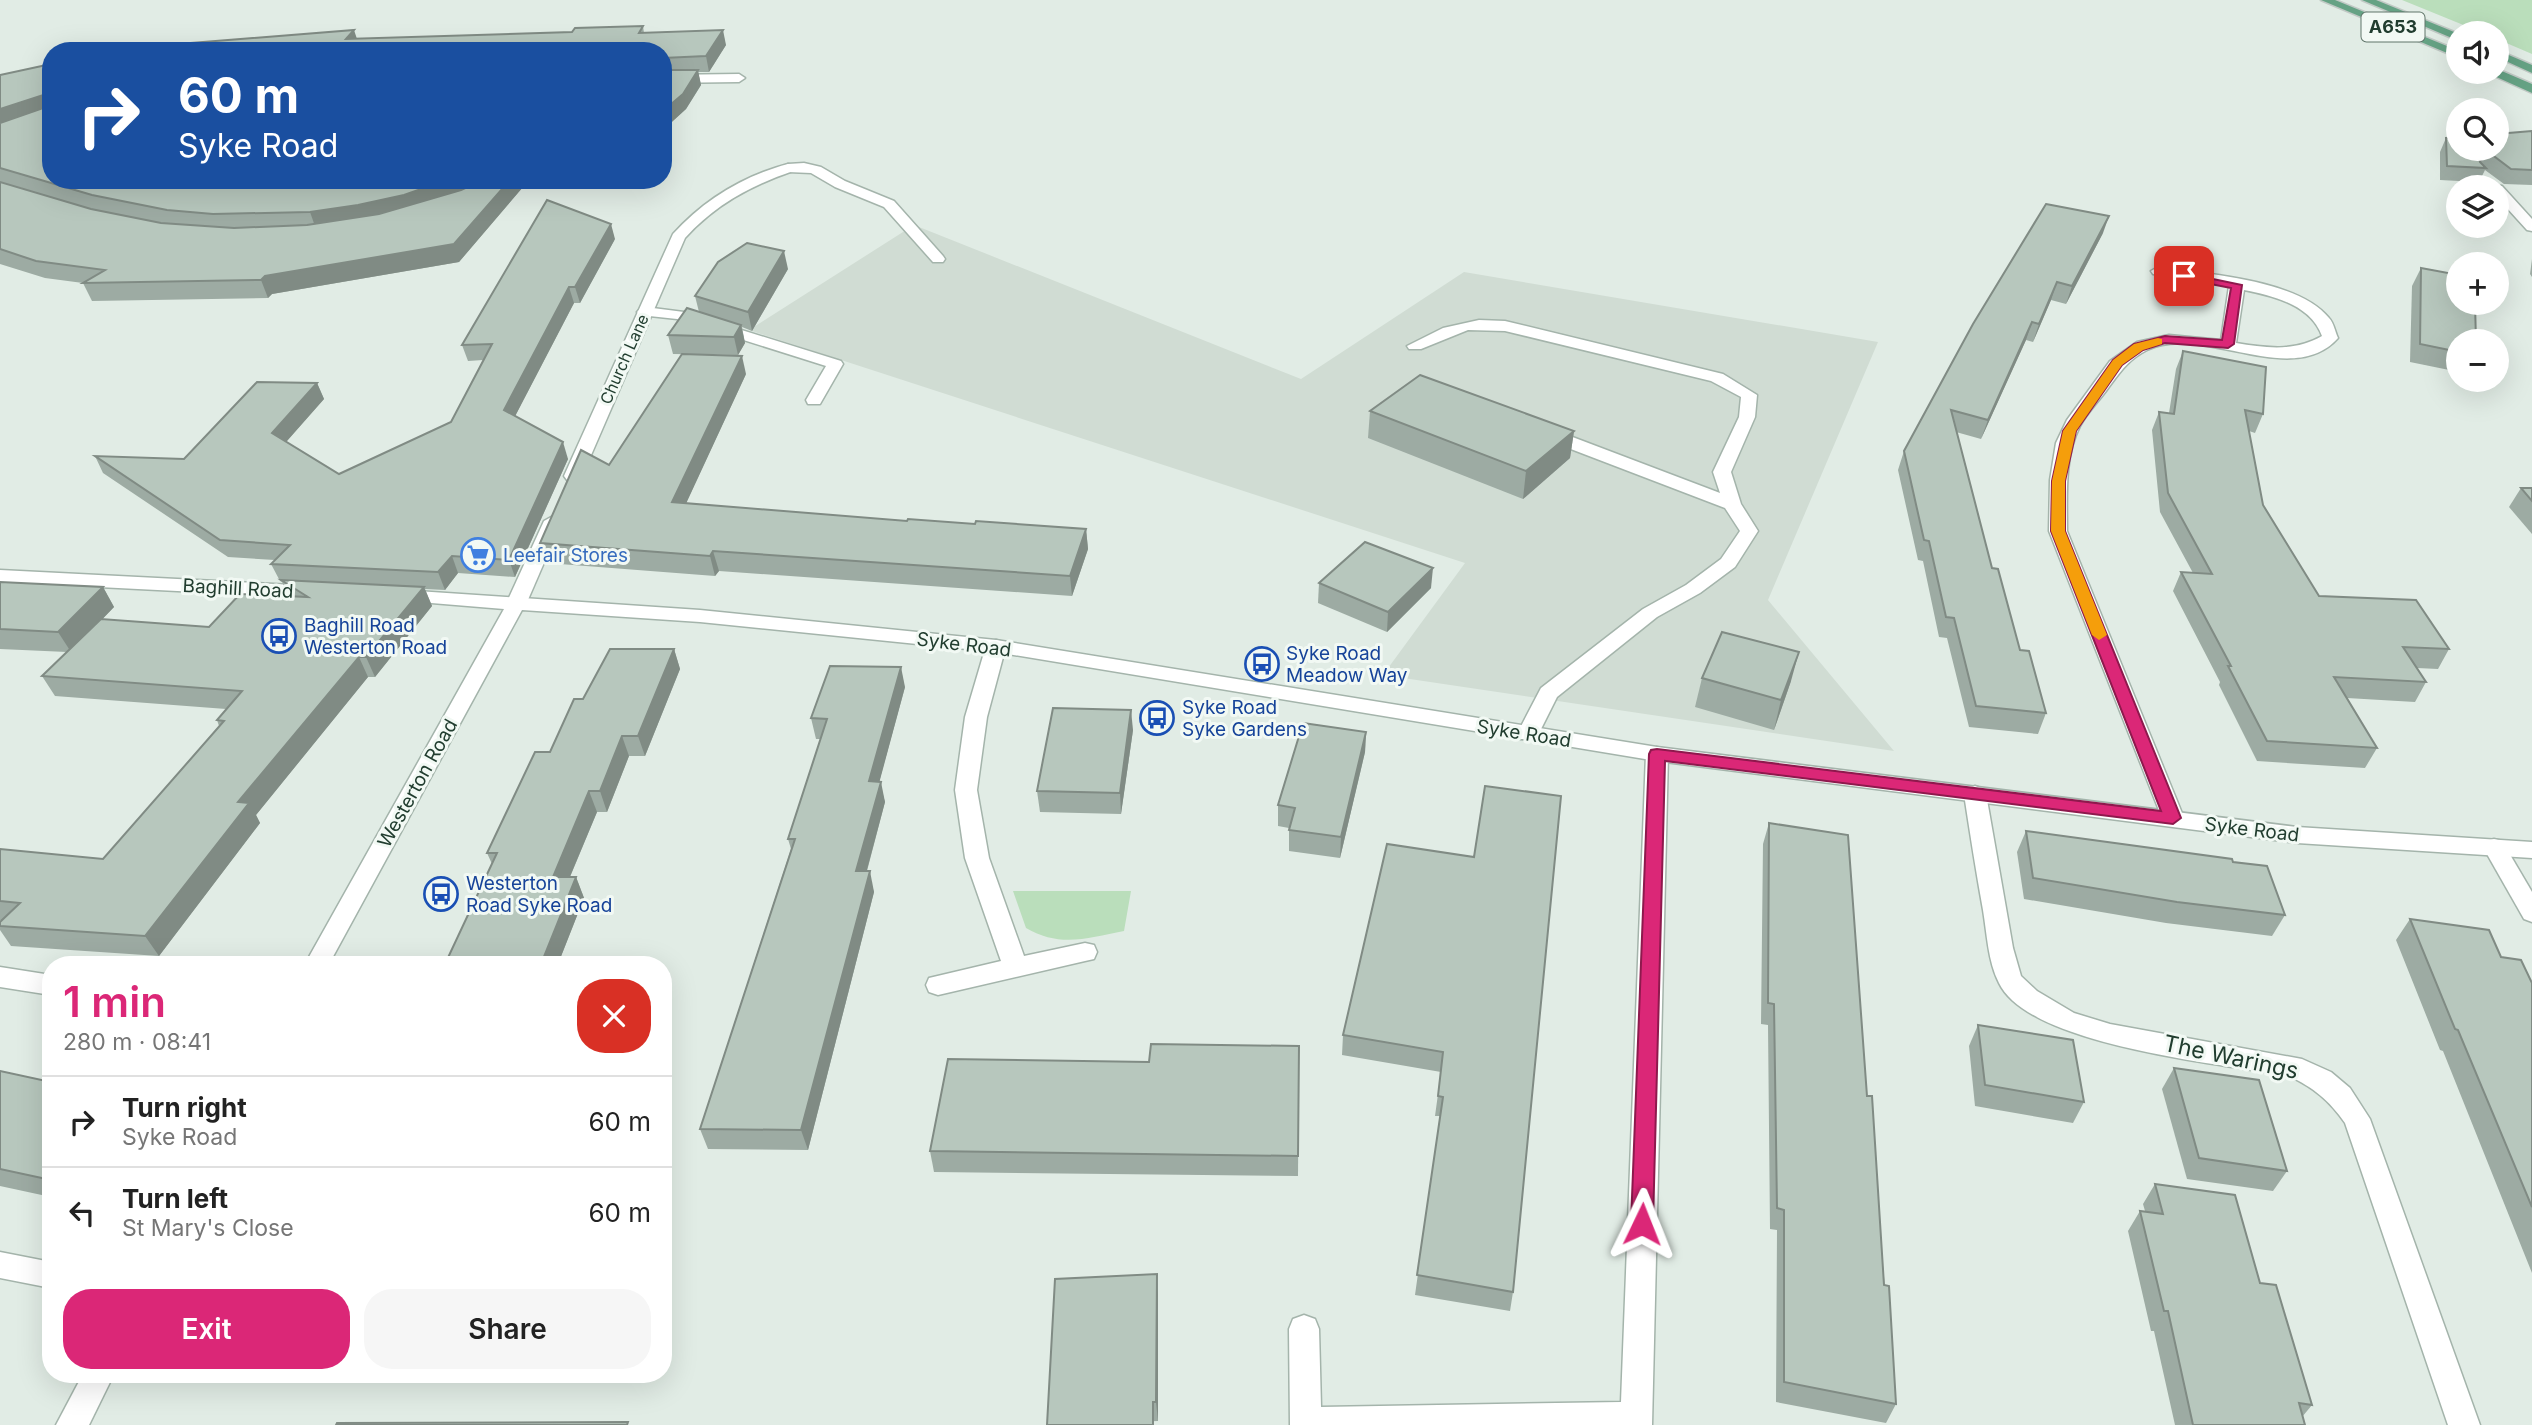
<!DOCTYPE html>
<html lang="en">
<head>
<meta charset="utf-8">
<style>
	:root { --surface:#fff; --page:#f6f6f6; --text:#222; --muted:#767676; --line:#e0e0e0; --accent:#db2777 }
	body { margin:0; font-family:Inter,sans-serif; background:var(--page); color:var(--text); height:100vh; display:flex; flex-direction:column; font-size:26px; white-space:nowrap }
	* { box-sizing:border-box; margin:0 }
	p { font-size:23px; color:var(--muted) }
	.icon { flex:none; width:38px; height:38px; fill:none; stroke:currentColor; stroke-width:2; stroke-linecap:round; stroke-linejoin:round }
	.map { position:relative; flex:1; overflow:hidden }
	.details { position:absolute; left:42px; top:956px; width:630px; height:427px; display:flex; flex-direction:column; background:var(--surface); border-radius:28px; box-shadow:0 7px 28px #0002 }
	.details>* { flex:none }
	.top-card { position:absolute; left:42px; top:42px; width:630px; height:147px; border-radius:28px; box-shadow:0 7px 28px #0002; background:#1a4fa0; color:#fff; overflow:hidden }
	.buttons { position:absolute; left:2446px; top:21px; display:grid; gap:14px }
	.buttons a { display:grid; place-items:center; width:63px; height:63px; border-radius:50%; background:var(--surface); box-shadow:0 7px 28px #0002; font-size:35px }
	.pin { position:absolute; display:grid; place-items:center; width:60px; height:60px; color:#fff; margin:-30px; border-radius:14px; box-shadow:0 4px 10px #0006 }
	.me { position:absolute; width:77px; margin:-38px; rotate:2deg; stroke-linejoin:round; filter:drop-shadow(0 0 5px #0008) }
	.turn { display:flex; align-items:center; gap:24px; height:147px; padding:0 21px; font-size:32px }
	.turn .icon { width:91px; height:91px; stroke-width:2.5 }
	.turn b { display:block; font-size:49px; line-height:60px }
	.round { display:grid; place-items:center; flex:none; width:74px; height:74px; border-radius:28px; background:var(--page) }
	.summary { display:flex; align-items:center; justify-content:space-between; height:119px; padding:0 21px }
	h1 { font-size:42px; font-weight:600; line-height:52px; color:var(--accent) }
	.primary-button { display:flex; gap:14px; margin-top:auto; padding:14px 21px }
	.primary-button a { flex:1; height:80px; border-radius:28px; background:var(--accent); color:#fff; font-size:28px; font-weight:600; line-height:80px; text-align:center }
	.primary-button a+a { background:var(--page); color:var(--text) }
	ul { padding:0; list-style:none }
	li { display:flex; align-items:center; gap:21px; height:91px; padding:0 21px; border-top:2px solid var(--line) }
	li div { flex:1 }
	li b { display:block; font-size:26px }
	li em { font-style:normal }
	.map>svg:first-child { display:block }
</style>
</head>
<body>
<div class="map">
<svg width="2532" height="1425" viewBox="0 0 2532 1425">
	<rect width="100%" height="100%" fill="#e1ece5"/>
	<path fill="#d0dcd3" d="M914,225L1301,379L1464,272L1878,342L1768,600L1894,751L1383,675L1465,563L749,330Z"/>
	<g fill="#badebb">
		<path d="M2402,0H2532V54L2497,39V33H2483Z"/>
		<path d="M1013,891H1131L1124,931C1088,938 1060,948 1026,928Z"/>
	</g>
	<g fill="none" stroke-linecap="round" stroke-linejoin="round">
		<g stroke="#a4b4ab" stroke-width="3">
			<g id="service">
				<path d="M804,163L821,167L845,181L894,201L943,256L945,259L943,262H933L884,207L835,187L811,173L788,172L781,168L788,164Z"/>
				<path d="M2497,185L2502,186L2532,219V231L2527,230L2497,197V187H2491Z"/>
				<path d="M645,307L684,312L841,361L843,364L820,404H808L806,400L826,366L677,319L640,315L637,312L640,309Z"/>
				<path d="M1479,320L1505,321L1723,374L1757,395L1755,417L1731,472L1741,504L1758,531L1735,567L1700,593L1657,617L1557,697L1536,739H1520L1517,734L1541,688L1643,609L1686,585L1721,559L1740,531L1725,508L1542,438L1539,434L1542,430H1554L1720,493L1713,472L1739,417L1741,397L1711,381L1505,331L1468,330L1421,349H1409L1407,346L1443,328Z"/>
				<path d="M2494,839L2502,841L2532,892V922L2524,919L2483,847L2486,841Z"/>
				<path d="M0,967L51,975V995L0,987Z"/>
				<path d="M0,1252L51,1262V1288L0,1278Z"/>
			</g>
		</g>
		<g stroke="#a4b4ab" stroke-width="3">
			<g id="minor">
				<path d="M663,75L739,74L745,78L739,82L663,83Z"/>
				<path d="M788,164L793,165V171C750,186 715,205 685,238L582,476L573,481L567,480L564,476L673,234C704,200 743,176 788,164Z"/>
				<path d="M2158,267C2205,274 2297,279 2329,318C2334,323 2335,332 2338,338C2292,390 2201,323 2147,350C2127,360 2118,375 2106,391C2097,403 2087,413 2080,426C2064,457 2067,497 2067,531L2184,818L2181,824L2173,826L2165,824L2162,818L2049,531L2050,480L2056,443L2067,420L2110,361L2137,342L2169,335L2221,340L2229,286L2153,274L2151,271ZM2244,290C2274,296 2311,305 2322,336C2293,352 2267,348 2236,343Z"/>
				<path d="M553,516L562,521L527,602L517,608L510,606L507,602L544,521Z"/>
				<path d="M996,640L1003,642L1006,646L987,717L977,790L989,858L1024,956L1085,943L1094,945L1097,952L1094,959L1085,961L938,995L929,992L926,985L929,978L1001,961L965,858L955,790L965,717L986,646L989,642Z"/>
				<path d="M1657,747L1665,749L1668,754L1652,1425H1290L1289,1329L1293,1319L1304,1315L1315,1319L1319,1329L1321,1407L1621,1402L1646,754L1649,749Z"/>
				<path d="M1975,786L1983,789L1986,794L2013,948L2021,976L2037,991L2074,1013L2110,1024L2302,1059L2331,1072L2350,1088L2370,1119L2480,1425H2448L2345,1123C2329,1100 2314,1088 2289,1076C2224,1064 2029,1046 1999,983C1988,962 1987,934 1983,910C1976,872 1970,833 1964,794L1967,789Z"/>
			</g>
		</g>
		<g stroke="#a4b4ab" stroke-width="3">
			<g id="tertiary">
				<path d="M0,570L314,586L324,592L314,598L0,582Z"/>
				<path d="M402,590L700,610L996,640L1657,747L2297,827L2532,842V858L2297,843L1657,761L996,652L700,622L522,610L329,964H305L504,609L395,600L392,596Z"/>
				<path d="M83,1374H114L89,1425H56Z"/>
			</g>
		</g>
		<g stroke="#c1c9c5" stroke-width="3">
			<g id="primary">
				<path d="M2321,0H2335L2459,51V58Z"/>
				<path d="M2362,0H2376L2459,34V41Z"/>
				<path d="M2497,50L2532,65V73L2497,57Z"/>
				<path d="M2497,69L2532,84V93L2492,75L2490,72H2497Z"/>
			</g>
		</g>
		<use href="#service" fill="#fff" fill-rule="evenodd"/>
		<use href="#minor" fill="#fff" fill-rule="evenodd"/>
		<use href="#tertiary" fill="#fff" fill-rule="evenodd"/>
		<use href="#primary" fill="#65a284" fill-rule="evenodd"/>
	</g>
	<g fill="#9daba3">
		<path d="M643,26L644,33L726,45L709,72H698L701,85L686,109L663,130V51L357,39L572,32Z"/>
		<path d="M51,64V180H529L459,262L272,294L268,298L92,301L83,283L45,278L0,264V75Z"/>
		<path d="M2532,131V185L2504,184L2485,170L2479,182L2440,180V152L2446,138Z"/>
		<path d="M2103,233L2066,304L2051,300L2033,342L2026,340L1981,439L1956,432L1992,568L2020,650L2046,713L2038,734L1969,727L1947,638L1939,637L1923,561L1918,560L1898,470L1904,451L1973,324Z"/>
		<path d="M615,239L580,303H574L515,416L568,459L515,577L458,573L445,590L425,589L432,606L375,677H368L256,815L260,823L159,956L11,946L0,930V922L2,920H0V849L103,859L219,726L217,720L226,709L55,696L42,676L67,652L0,649V582L103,587L114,607L102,619L209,627L289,596L282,582L280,581L271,564L275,560L228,557L103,473L95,456L184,459L317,383L324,399L286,442L339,474L451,422L483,360L468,361L462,345Z"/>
		<path d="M2532,259V277L2530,274Z"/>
		<path d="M2421,268L2459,341V372L2410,362L2412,286Z"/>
		<path d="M788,269L752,331L742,327L745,343L738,355L673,354L668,335L699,312L695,296Z"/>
		<path d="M2183,351L2263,414L2255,433L2249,431L2263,505L2319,596L2449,649L2438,669L2417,668L2426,682L2415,702L2347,698L2377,748L2365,768L2257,761L2219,685L2220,682L2173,591L2181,572L2193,573L2160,512L2152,430L2159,412L2169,413L2176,369Z"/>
		<path d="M746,374L686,503L907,521L1086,529L1088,549L1072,596L719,571L715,576L547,563L540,543L609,465Z"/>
		<path d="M1370,411L1574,431L1570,458L1523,499L1368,438Z"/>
		<path d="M2521,488H2532V534L2509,507Z"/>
		<path d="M1319,583L1431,588L1387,632L1318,603Z"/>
		<path d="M674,649L680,669L645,756H629L607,812H597L570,877H576L584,898L558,964H445L492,864L487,853L550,752Z"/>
		<path d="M1702,678L1791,681L1774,730L1695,707Z"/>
		<path d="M905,687L879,782L885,802L867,871L874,892L808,1150L708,1149L700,1129L791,849L788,839L821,739H816L811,718Z"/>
		<path d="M1133,730L1121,814L1040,812L1037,791Z"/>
		<path d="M1366,732L1365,752L1340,858L1289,851V828L1278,826V805Z"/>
		<path d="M1769,823L1867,1096L1896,1404L1886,1423L1776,1402L1777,1230L1770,1229L1768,1025L1761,1024L1763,844Z"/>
		<path d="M2026,831L2233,862L2285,915L2272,936L2166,923L2024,899L2017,852Z"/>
		<path d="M1387,844L1513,1292L1510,1311L1415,1295L1440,1116H1435L1441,1072L1342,1055L1343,1035Z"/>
		<path d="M2410,919L2501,957L2532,983V1273L2443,1051L2440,1050L2396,940Z"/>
		<path d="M1978,1025L2084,1102L2073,1123L1975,1106L1969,1046Z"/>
		<path d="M1299,1046L1298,1176L934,1172L930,1151L1149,1062Z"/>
		<path d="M2174,1068L2287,1171L2273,1191L2187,1179L2162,1089Z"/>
		<path d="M0,1071L51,1082V1197L0,1186Z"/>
		<path d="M2155,1184L2260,1283L2312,1405L2302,1417L2305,1425H2175L2154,1331H2151L2128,1231L2140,1211H2145L2143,1204Z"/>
		<path d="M1158,1294V1421L1047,1425Z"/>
	</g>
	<g fill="#808b84">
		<path d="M354,30L359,45L346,39Z"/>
		<path d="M723,30L726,45L709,72L706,56Z"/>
		<path d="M698,70L701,85L686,109L663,130V111Z"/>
		<path d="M43,95L50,111L0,128V109Z"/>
		<path d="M2487,151L2479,165V155Z"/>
		<path d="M447,180H485L452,197L316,229L310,212Z"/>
		<path d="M510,180H529L459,262L272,294L268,298L261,280L265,276Z"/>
		<path d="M2109,216L2103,233L2066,304L2072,286Z"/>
		<path d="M611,224L615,239L580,303L575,287Z"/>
		<path d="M784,251L788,269L752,331L748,312Z"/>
		<path d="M2057,282L2051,300L2033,342L2039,324Z"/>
		<path d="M569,287L574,303L510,426L504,410Z"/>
		<path d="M2032,322L2026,340L1981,439L1988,420Z"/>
		<path d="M741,325L745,343L738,355L734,337Z"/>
		<path d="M742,356L746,374L678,521L672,502Z"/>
		<path d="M317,383L324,399L279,450L272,433Z"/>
		<path d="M1574,431L1570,458L1523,499L1526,471Z"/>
		<path d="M563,442L568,459L515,577L509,560Z"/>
		<path d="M1086,529L1088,549L1072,596L1070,576Z"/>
		<path d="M713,551L719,571L715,576L710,556Z"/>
		<path d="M452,556L458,573L445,590L438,572Z"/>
		<path d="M1433,568L1431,588L1387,632L1388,612Z"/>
		<path d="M103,587L114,607L71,652L58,632Z"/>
		<path d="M424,587L432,606L375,677L366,657Z"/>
		<path d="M674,649L680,669L645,756L638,736Z"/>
		<path d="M1799,652L1791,681L1774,730L1781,700Z"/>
		<path d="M359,657L368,677L256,815L260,823L159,956L145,936L238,802Z"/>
		<path d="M901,667L905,687L874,802L869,781Z"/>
		<path d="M1131,710L1133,730L1121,814L1120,793Z"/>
		<path d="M1366,732L1365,752L1340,858L1341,837Z"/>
		<path d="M622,736L629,756L607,812L600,791Z"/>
		<path d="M881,782L885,802L861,892L856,871Z"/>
		<path d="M589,791L597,812L561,898L553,877Z"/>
		<path d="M870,871L874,892L808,1150L801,1130Z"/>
		<path d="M576,877L584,898L558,964H541Z"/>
		<path d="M1157,1274L1158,1294V1421L1156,1402Z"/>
	</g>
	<g fill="#b7c7bd" stroke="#808b84" stroke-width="2">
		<path d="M643,26L639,33L723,30L706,56L663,58V51H162L166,45L354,30L346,39L572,32L575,28Z"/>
		<path d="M51,64V180H447L404,195L358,205L310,212L213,214L167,210L92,195L0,168V123L46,107V97L43,95L0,109V75Z"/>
		<path d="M663,70H698L683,94L663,111Z"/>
		<path d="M2532,131V170L2511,169L2487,151L2479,155L2480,162L2486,168L2447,166L2446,138L2459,137V149H2497V134Z"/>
		<path d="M483,180H510L454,244L265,276L261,280L83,283L105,270L36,261L0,249V182L91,209L161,223L234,228L307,225L379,214L461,190Z"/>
		<path d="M547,200L611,224L575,287H569L504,410L563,442L509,560L452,556L438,572L271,564L290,545L220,540L95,456L184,459L257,382L317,383L272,433L339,474L451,422L492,344L462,345Z"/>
		<path d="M2046,204L2109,216L2072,286L2057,282L2039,324L2032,322L1988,420L1951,410L1992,568L1998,569L2020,650L2029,651L2046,713L1976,706L1954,618L1946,617L1929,541L1924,540L1904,451L1973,324Z"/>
		<path d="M747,243L784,251L748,312L695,296L718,262Z"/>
		<path d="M2421,268L2459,275V303H2475L2476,341H2459V352L2420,344Z"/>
		<path d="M687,308L741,325L734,337L668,335Z"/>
		<path d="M2183,351L2266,367L2263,414L2245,410L2263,505L2319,596L2416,600L2449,649L2403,647L2426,682L2334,677L2377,748L2267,741L2228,666H2231L2181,572L2212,574L2168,493L2159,412L2174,414Z"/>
		<path d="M682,354L742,356L672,502L907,521L908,519L975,524L976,521L1086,529L1070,576L713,551L710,556L540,543L581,450L609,465Z"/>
		<path d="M1420,375L1574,431L1526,471L1370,411Z"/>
		<path d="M2521,488H2532V501Z"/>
		<path d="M1365,542L1433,568L1388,612L1319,583Z"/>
		<path d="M281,580L424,587L366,657H359L238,802L249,803L145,936L0,926V922L20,903L0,901V849L103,859L224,721L217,720L242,691L42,676L101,619L209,627L240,594L308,597Z"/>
		<path d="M0,582L103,587L58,632L0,629Z"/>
		<path d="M1722,632L1799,652L1781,700L1702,678Z"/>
		<path d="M610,649H674L638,736H622L600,791H589L553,877H576L541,964H445L497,853H487L535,752H550L574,699H583Z"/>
		<path d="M830,666L901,667L869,781L881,782L856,871H870L801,1130L700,1129L795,839H788L827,719L811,718Z"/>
		<path d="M1053,708L1131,710L1120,793L1037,791Z"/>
		<path d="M1303,723L1366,732L1341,837L1289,830L1295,808L1278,805Z"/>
		<path d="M1485,786L1561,796L1513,1292L1417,1275L1443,1097L1438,1096L1443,1052L1343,1035L1387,844L1474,857Z"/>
		<path d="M1769,823L1848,835L1867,1096H1872L1884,1285L1889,1286L1896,1404L1784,1382V1210L1777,1208L1774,1004L1768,1003Z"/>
		<path d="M2026,831L2232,859L2233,862L2267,866L2285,915L2177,902L2033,878Z"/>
		<path d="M2410,919L2489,930L2501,957L2521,960L2532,983V1207L2458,1030L2455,1029Z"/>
		<path d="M1978,1025L2073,1040L2084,1102L1985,1085Z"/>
		<path d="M1151,1044L1299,1046L1298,1156L930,1151L948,1059L1149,1062Z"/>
		<path d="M2174,1068L2259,1080L2287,1171L2199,1158Z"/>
		<path d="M0,1071L51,1082V1180L0,1169Z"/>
		<path d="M2155,1184L2235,1195L2260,1283L2276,1285L2312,1405L2299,1403L2305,1425H2193L2168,1311H2164L2140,1211L2163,1214Z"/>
		<path d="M1157,1274L1156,1402H1153V1425H1047L1055,1279Z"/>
		<path d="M628,1422L627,1425H336L337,1423Z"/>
	</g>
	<path fill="#db2777" stroke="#8e194d" stroke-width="2" d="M2184,273L2242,285L2234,344L2228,348L2165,343L2143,350L2122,365L2076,431L2065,481V531L2181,818L2173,824L1665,761L1653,1224L1650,1230L1642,1233L1634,1230L1631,1224L1649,754L1651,750L1657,749L2161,811L2051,531L2052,481L2063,431L2113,360L2134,344L2165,336L2222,340L2231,288L2180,278V274Z"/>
	<path fill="#f59e0b" d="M2158,338L2162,339V344L2143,350L2122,365L2076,431L2065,481V531L2107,635L2099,640L2092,635L2051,531L2052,481L2063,431L2113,360L2134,344Z"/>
	<defs>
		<g id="supermarket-ring" transform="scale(1.75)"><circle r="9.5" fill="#f2f9f4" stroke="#3f7fe0" stroke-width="1.5"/><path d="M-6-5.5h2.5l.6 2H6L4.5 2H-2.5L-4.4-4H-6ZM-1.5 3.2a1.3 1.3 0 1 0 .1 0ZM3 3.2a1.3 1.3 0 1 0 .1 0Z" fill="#3f7fe0"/></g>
		<g id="bus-ring" transform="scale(1.75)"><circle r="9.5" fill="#f2f9f4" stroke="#1a4fb4" stroke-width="1.5"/><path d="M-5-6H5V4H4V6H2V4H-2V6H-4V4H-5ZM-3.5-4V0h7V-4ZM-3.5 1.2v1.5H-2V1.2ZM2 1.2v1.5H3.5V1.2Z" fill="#1a4fb4"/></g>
	</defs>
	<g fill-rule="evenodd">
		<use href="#supermarket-ring" x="478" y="555"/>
		<use href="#bus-ring" x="279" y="636"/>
		<use href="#bus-ring" x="1262" y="664"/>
		<use href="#bus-ring" x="1157" y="718"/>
		<use href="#bus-ring" x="441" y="894"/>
	</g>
	<g text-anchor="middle" stroke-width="6" stroke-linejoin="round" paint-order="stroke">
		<g font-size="16" fill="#213d2f" stroke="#f2f9f4">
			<text transform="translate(624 359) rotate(-66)" y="6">Church Lane</text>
		</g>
		<rect fill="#f2f9f4" stroke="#60756a" stroke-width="2" x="2361.5" y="12.5" width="63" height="29" rx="5"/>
		<g font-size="18" font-weight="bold" fill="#213d2f">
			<text x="2393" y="33">A653</text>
		</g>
		<g font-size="19" fill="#366cbe" stroke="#f2f9f4" text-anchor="start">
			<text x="503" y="562">Leefair Stores</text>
		</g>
		<g font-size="19" fill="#213d2f" stroke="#f2f9f4">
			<text transform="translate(238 588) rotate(3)" y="7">Baghill Road</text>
			<text transform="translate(964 644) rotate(7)" y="7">Syke Road</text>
			<text transform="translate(1524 733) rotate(9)" y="7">Syke Road</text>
			<text transform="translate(417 783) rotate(-61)" y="7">Westerton Road</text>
			<text transform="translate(2252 829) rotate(7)" y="7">Syke Road</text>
		</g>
		<g font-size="19" fill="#164399" stroke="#f2f9f4" text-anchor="start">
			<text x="304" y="632">Baghill Road<tspan x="304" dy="22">Westerton Road</tspan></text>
			<text x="1286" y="660">Syke Road<tspan x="1286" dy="22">Meadow Way</tspan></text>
			<text x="1182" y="714">Syke Road<tspan x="1182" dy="22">Syke Gardens</tspan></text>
			<text x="466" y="890">Westerton<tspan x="466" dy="22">Road Syke Road</tspan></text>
		</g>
		<g font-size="23" fill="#213d2f" stroke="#f2f9f4">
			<text transform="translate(2231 1057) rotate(12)" y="8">The Warings</text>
		</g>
	</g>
</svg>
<div class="buttons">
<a><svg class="icon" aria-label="sound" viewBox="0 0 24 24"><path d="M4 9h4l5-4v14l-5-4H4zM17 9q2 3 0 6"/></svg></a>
<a><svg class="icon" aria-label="search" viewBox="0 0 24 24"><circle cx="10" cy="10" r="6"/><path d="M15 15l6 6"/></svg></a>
<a><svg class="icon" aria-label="layers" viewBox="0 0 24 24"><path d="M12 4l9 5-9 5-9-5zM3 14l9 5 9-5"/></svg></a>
<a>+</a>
<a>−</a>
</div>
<div class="pin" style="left:2184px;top:276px;background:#d93025"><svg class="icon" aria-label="arrive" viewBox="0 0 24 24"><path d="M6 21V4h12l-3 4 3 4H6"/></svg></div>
<svg class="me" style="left:1642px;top:1224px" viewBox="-20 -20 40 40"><path d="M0-17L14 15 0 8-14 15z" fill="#db2777" stroke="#fff" stroke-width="4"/></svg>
<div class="top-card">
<div class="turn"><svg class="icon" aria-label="right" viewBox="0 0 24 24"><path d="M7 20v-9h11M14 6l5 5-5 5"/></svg><div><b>60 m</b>Syke Road</div></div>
</div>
<section class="details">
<div class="summary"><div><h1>1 min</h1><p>280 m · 08:41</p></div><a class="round" style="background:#d93025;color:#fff"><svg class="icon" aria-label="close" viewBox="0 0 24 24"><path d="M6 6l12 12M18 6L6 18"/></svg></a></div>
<ul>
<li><svg class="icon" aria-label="right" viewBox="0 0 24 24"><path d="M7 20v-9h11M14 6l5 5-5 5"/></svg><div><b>Turn right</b><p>Syke Road</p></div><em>60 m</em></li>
<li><svg class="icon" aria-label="left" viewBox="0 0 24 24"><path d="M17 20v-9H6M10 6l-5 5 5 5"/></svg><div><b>Turn left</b><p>St Mary's Close</p></div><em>60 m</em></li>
</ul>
<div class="primary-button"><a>Exit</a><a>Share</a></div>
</section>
</div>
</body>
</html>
